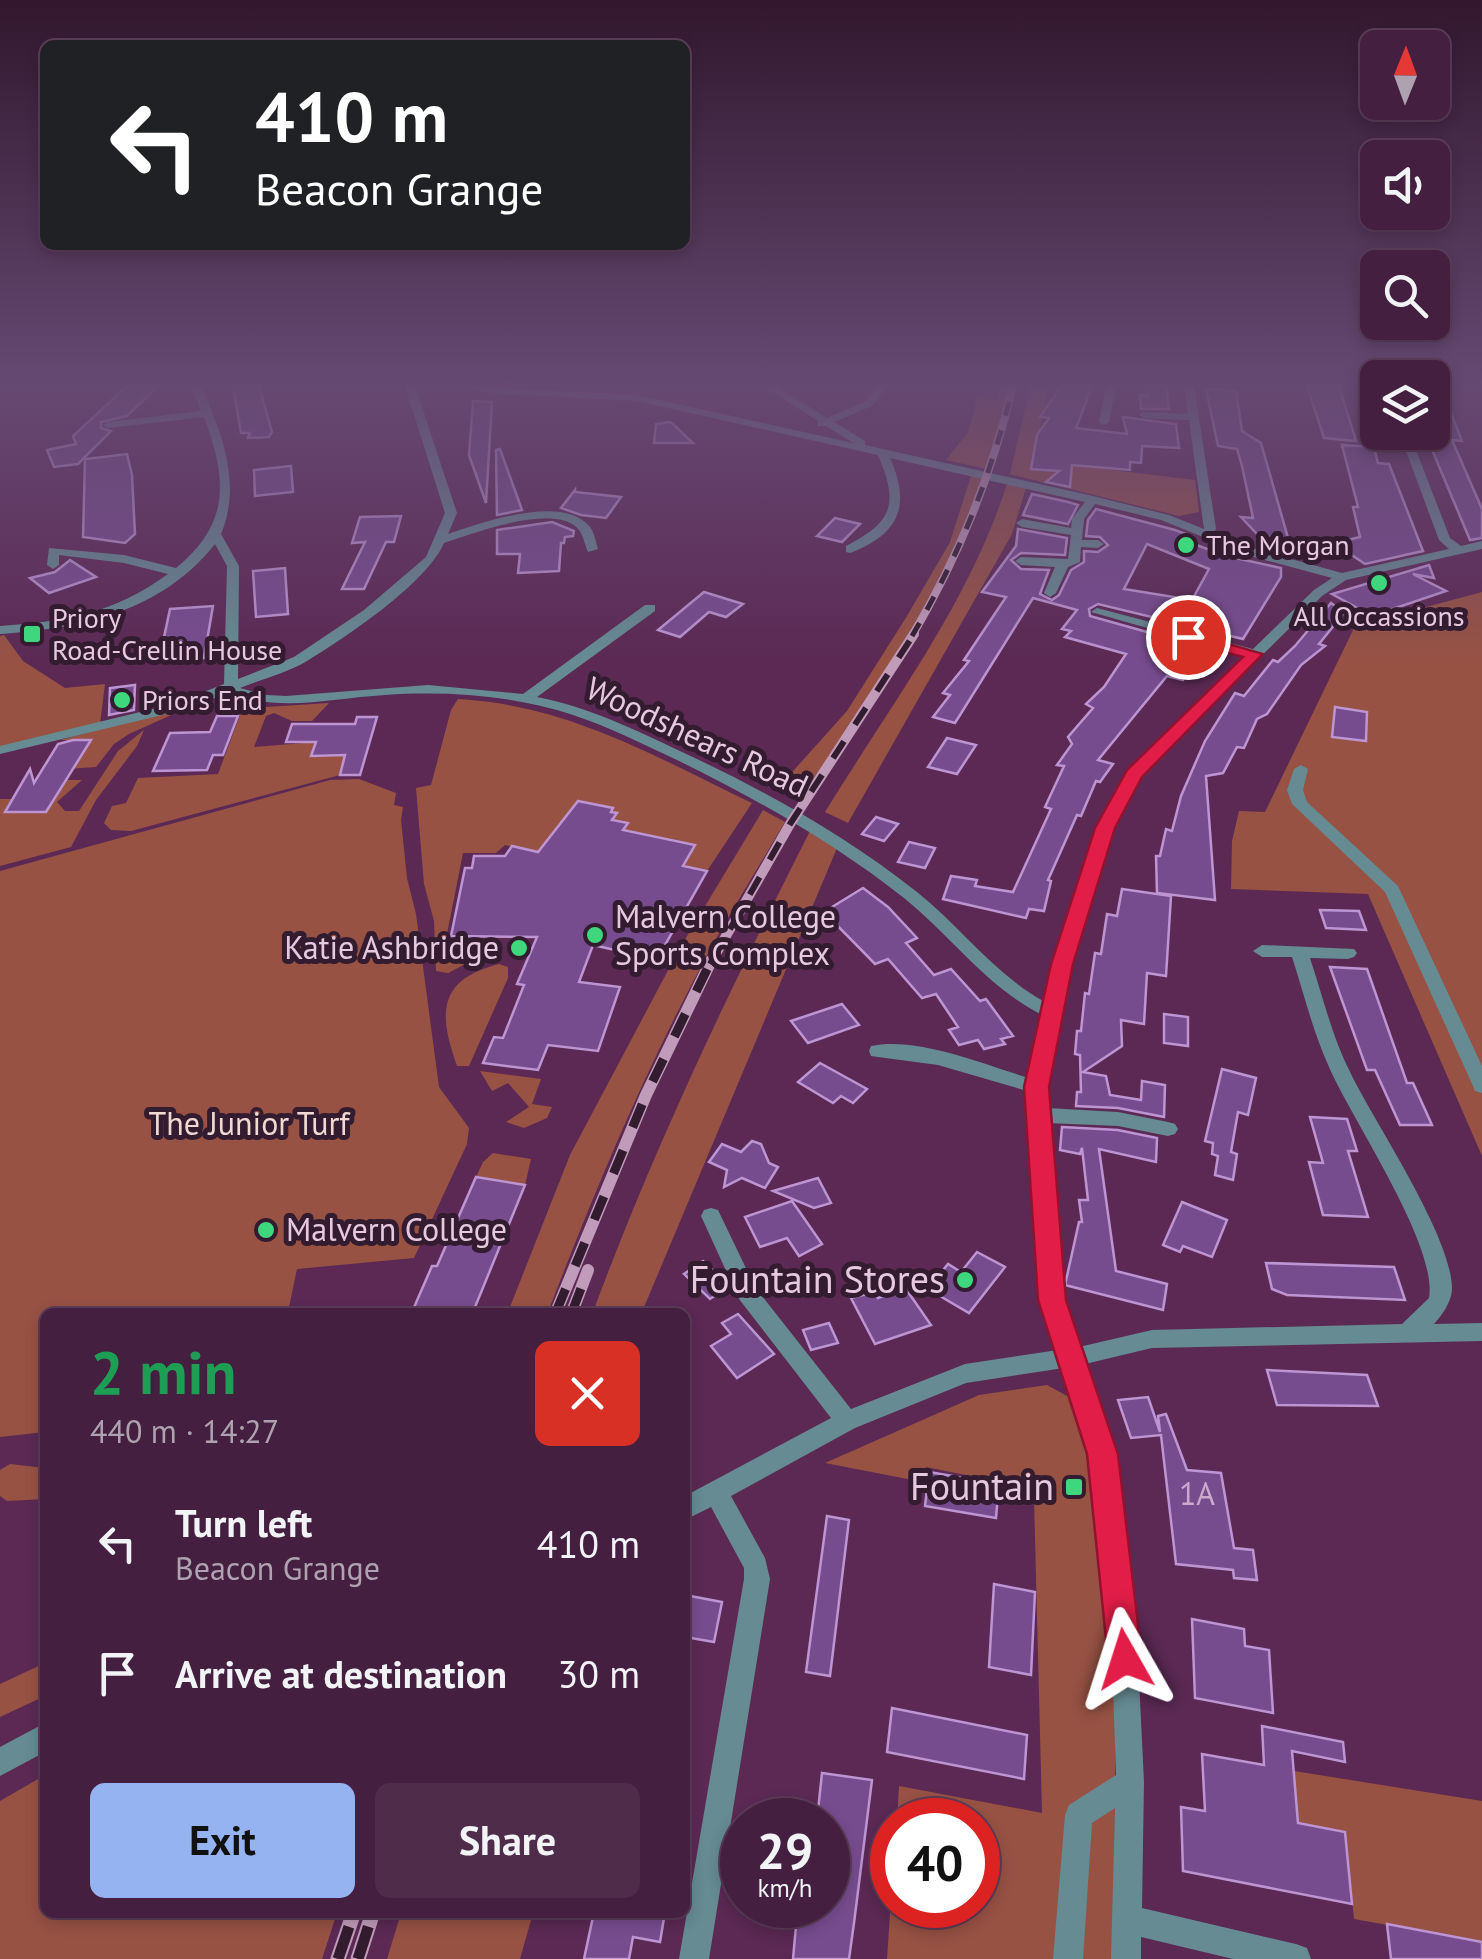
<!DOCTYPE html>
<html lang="en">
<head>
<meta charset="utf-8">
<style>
	:root { --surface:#441f3f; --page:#4e2c4a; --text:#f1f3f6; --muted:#afa2b0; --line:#5c3d59; --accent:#95b2f1 }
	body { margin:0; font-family:"PT Sans",sans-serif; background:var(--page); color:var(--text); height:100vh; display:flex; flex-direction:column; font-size:38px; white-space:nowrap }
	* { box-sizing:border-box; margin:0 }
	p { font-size:32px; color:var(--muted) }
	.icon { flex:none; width:55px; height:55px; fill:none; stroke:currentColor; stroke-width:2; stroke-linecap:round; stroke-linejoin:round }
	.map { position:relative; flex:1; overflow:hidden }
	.sheet { position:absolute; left:40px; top:1308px; width:650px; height:610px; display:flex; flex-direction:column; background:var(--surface); border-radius:15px; box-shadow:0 5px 15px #0003,0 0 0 2px var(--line) }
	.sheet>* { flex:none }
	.top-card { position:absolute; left:40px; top:40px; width:650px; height:210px; border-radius:15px; box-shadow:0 5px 15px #0003,0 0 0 2px var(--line); background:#202124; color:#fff; overflow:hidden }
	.needle { width:65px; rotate:1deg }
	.controls { position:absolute; left:1360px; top:30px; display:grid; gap:20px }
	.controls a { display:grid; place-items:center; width:90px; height:90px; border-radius:15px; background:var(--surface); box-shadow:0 5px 15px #0003,0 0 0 2px var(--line); font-size:50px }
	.speed { position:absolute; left:720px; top:1798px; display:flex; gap:20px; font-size:50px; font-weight:700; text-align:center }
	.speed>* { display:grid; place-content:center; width:130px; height:130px; border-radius:50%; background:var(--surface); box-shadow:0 5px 15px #0003,0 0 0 2px var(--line); line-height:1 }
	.speed small { font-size:25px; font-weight:400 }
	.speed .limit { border:15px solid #d22; background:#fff; color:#111 }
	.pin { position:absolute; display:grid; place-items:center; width:85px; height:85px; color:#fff; margin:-42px; border:5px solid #fff; border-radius:50%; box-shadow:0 2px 10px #0007 }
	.me { position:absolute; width:110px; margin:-55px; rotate:354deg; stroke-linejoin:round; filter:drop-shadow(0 0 8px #0008) }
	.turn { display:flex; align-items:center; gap:35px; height:210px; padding:0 50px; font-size:45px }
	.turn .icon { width:130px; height:130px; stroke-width:2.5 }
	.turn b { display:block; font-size:70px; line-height:85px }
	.round { display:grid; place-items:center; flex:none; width:105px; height:105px; border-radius:15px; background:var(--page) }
	.overview { display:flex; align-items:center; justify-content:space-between; height:170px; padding:0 50px }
	h1 { font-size:60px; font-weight:700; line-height:75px; color:#1e9e55 }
	.action { display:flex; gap:20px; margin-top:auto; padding:20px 50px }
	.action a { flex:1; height:115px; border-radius:15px; background:var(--accent); color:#111; font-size:40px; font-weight:700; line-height:115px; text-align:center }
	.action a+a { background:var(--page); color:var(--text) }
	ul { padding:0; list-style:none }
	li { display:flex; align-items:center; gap:30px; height:130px; padding:0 50px }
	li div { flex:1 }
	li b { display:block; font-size:38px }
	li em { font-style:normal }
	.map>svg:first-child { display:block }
</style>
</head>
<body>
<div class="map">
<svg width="1482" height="1959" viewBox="0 0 1482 1959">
	<rect width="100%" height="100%" fill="#5b2954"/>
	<g fill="#975244">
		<path d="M1000,386H1011L991,470L946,460L969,431L977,398L998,399Z"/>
		<path d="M1030,388L1048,389L1032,468L1071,472L1072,465L1195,480L1199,512L1179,516L1010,474Z"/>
		<path d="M971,476L987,480C946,597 867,697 800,800L776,790L847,711L907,616L950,542Z"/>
		<path d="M1007,484L1026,488L1012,534L848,823L825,812C890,706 969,603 1007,484Z"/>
		<path d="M1482,592V1156L1368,894L1231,889L1232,841L1239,811L1265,812L1355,626Z"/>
		<path d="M4,635L23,661L65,688L105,684L100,724L0,747V636Z"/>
		<path d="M458,699C568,705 654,756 752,803L707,871L683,866L695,845L623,830L627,823L612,820V808L578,801L538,852L505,845L496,853H463L446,939H492L489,952L448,973L436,971L434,921L424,884L416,788L431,785L451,710Z"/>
		<path d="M329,703L312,721H292L274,713L266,716L254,747L316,742L311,756H332L338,739H350L340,775L131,831L111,830L104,823L112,806L126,803L138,778L218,774L240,715L266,707Z"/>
		<path d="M178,708L180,711L129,734L114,744L96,767L67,769L79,747H88L91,740H60Z"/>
		<path d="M144,730L137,746L96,800L71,847L0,866V799H12L6,812L64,780H82L57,802L65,811H79L118,751Z"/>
		<path d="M359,779L396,793L394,805L403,807L401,820L407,878L416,914L439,1087L469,1128L467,1144L414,1258L297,1269L288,1312H45V1432L0,1437V871L330,780Z"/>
		<path d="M763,810L785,822C758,868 729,914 704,961C643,1074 594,1193 548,1312H508L570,1155L681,946Z"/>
		<path d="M810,831L837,848L642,1312H593C654,1147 730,989 810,831Z"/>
		<path d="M499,964L508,967V978L469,1066H457C439,1015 436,980 499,964Z"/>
		<path d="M480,1071L541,1079L532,1104L552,1107L547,1118L524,1128L506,1122L529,1107L508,1083L492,1091Z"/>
		<path d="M493,1153L531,1159L525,1185L476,1177L483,1162Z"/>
		<path d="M1047,1385L1069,1397L1094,1467L1116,1662L1114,1959H887L892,1883V1905H978V1820H897L899,1786L1042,1813L1034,1498L1000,1492V1482L926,1467L923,1482L825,1463L979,1395Z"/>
		<path d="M10,1464L45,1468V1499L7,1501L0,1496V1470Z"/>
		<path d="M45,1663V1696L0,1717V1684Z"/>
		<path d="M1294,1771L1482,1801V1942L1354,1919L1345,1833L1298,1823Z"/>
		<path d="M45,1775V1912L337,1913L322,1959H0V1801Z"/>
		<path d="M401,1913V1912L533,1913L520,1959H387Z"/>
	</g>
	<g fill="#774c8f" stroke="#bc95d2" stroke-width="2.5" fill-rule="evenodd">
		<path d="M127,386H158L127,416L101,422V428L111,431L78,464L54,467L47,450L76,444L73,436Z"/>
		<path d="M233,386H259L272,432L269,437L248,438L250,433H241Z"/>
		<path d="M1061,386H1092L1076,428L1127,434L1123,417L1176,424L1179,448L1142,446L1141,463L1130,462V470L1072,465L1070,487L1046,482L1059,471L1031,469L1037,435L1049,418L1040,417Z"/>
		<path d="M1144,386H1166L1169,409H1141L1140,395L1148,396Z"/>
		<path d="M1307,386H1339L1356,441L1324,438Z"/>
		<path d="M1206,389L1236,391L1242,431L1261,443L1288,538L1301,540L1293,556L1272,550L1241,517L1253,518L1242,466L1237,449L1218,446Z"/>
		<path d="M473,401L492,402L486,503L469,455Z"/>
		<path d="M1432,409L1450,410L1462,441L1452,440L1482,509V538L1470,540L1430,445L1426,432H1435Z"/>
		<path d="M670,422L674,425L693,443H654L656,424Z"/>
		<path d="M1342,445L1374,447L1378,463L1389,464L1423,551L1365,564L1334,543L1360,537L1353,507H1358Z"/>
		<path d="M500,449L522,510L497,515L496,450Z"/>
		<path d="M127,454L132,475L135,534L125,543L83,537L85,459Z"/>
		<path d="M291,466L293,492L255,496L254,470Z"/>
		<path d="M575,490V492L621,497L606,518L581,515L561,508Z"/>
		<path d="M1032,494L1068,502L1078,505L1068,524L1023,515Z"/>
		<path d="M1096,509L1175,530L1191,536L1183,540L1226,556L1281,568V577L1243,639L1098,604L1089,609L1090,616L1204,648L1183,680L1167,676L1098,760L1113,764L1100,782L1096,781L1081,816L1077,815L1048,880L1051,881L1044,911L1029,909L1026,918L943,899L951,876L977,880L975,886L1013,892L1051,809L1045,807L1064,766L1057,765L1072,744L1068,737L1093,708L1086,704L1104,687L1126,654L1065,637L1071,631L1062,629L1077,610L1033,598L955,723L933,717L950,695L943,693L969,661L964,660L1006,597L982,592L1016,546L1018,529L1067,538L1065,555L1021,553L1011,560L1021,569L1049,570L1040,594L1052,600L1059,595L1071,570L1084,562V551L1098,552L1108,545L1100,537L1086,536L1088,520ZM1147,544L1209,569L1192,600L1124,589Z"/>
		<path d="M401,516L394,542H386L364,589H342L365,542L352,543L360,517Z"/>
		<path d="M835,518L860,524L842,542L817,536Z"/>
		<path d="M552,522L574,531L573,536L565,537L564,543H561L559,571L518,573L520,554H497V530Z"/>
		<path d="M70,560L96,577L49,593L30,578L55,572Z"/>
		<path d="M1429,565L1434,578L1413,574L1446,591L1372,616L1332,594Z"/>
		<path d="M285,568L288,614L256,617L253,571Z"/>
		<path d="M704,592L743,604L726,617L709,612L680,637L658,630Z"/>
		<path d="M1331,603L1344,613L1319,644L1325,646L1301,665L1267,714L1257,719L1244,748L1237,747L1223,773L1206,776L1215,900L1157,893L1156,856H1160L1166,829L1172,831L1181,796L1205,741L1235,693L1244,696L1273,660L1278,662L1295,646Z"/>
		<path d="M213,606L204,658L159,661L170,609Z"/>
		<path d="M135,685L134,710L109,715L110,688Z"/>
		<path d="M1335,707L1367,712L1366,741L1332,737Z"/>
		<path d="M217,716H238L223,755H213L207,770L153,771L170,733L210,732Z"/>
		<path d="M357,717H377L360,775H340L345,755L311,756L316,742H286L292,724H355Z"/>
		<path d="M947,738L976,745L957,774L928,767Z"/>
		<path d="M73,740H91L46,812H5L30,769L34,783L58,744Z"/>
		<path d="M578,801L613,808L611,812L617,813L612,820L628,823L623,830L695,845L683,866L707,871L661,952L632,945L628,953L593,945L579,982L620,987L598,1051L548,1045L538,1070L483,1063L494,1037L503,1038L524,985L517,984L537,937L451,936L465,868H472L474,856H505L512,846L538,852Z"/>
		<path d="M876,817L898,824L884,841L862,834Z"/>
		<path d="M909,842L935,848L925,868L898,862Z"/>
		<path d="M863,888L888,907L917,938L906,943L934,975L951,969L980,1001L986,999L1013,1036L1001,1039L1005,1044L984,1049L978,1040L959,1045L949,1030L958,1027L936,994L922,998L888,959L875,964L824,912Z"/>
		<path d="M1122,889L1171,896L1166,976L1147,973L1144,1024L1121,1020L1122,1046L1083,1072L1106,1076L1110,1095L1141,1100L1142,1081L1165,1085L1164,1117L1118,1108L1076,1106L1077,1092H1081L1080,1055L1075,1054L1077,1031H1081L1085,993L1089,994L1095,953L1101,954L1107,914L1117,916Z"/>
		<path d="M1320,910L1359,911L1366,930L1326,928Z"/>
		<path d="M1330,967L1367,969L1407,1083H1413L1432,1125H1400L1375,1070H1367Z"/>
		<path d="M842,1004L859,1025L808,1043L791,1021Z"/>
		<path d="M1164,1014L1188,1017V1046L1164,1043Z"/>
		<path d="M820,1063L867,1089L853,1103L841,1096L833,1103L798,1082Z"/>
		<path d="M1222,1069L1256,1078L1248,1115L1238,1112L1231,1152L1237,1154L1233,1180L1215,1175L1218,1156L1212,1154L1213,1143L1205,1141Z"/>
		<path d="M1310,1117L1347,1119L1357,1151H1348L1368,1217L1323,1215L1309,1162L1323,1163Z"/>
		<path d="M1062,1127L1118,1130L1157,1138L1156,1162L1099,1149L1116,1271L1167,1284L1163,1310L1065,1285L1079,1222H1082L1079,1200H1088L1082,1148L1080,1154L1060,1150Z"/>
		<path d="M752,1141L761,1144L769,1163L778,1167L765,1188L742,1178L724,1187L727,1170L709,1162L722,1144L741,1152Z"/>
		<path d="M476,1177L525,1185L473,1312H412L432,1266H437Z"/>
		<path d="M818,1178L831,1203L814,1208L773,1191Z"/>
		<path d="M792,1201L822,1244L799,1256L787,1238L760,1247L745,1217Z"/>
		<path d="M1182,1202L1227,1220L1212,1257L1183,1246L1180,1252L1163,1245Z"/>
		<path d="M977,1252L1005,1267L969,1313L928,1289L948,1264L961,1272Z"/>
		<path d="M703,1261L729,1286L710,1299L684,1274Z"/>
		<path d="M1266,1263L1394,1267L1405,1300L1287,1295L1272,1289Z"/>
		<path d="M906,1289L931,1325L875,1344L851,1298L875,1292L878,1298Z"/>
		<path d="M738,1314L774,1354L737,1378L711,1346L731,1334L722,1323Z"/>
		<path d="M829,1323L838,1343L811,1350L803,1330Z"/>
		<path d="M1267,1370L1367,1375L1378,1406L1277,1405Z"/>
		<path d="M1148,1397L1160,1432L1158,1416L1166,1414L1187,1470L1221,1473L1234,1548L1253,1550L1257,1580L1234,1578L1233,1570L1176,1564L1161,1435L1131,1438L1118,1400Z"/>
		<path d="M929,1472L999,1484L996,1518L925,1506Z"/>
		<path d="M827,1516L849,1520L830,1676L806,1672Z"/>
		<path d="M994,1584L1035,1592L1031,1675L989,1667Z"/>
		<path d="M685,1595L722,1602L714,1642L685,1637Z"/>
		<path d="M1192,1619L1244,1629L1245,1646L1269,1650L1273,1713L1195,1698Z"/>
		<path d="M892,1708L1027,1735L1024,1779L887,1752Z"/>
		<path d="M1262,1726L1343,1742L1345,1762L1292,1751L1298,1823L1345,1832L1352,1904L1183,1871L1181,1807L1205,1811L1202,1754L1264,1765Z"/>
		<path d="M822,1773L872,1780L854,1923L849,1959H793L797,1915H801L802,1905H828V1820H817Z"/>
		<path d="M594,1912H665L660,1942L633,1937L629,1959H584Z"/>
		<path d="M1387,1924L1482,1942V1959H1391Z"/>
	</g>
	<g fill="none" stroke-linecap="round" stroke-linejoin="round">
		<g fill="#668b93" fill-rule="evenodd">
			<path d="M191,386H201C222,433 242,484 221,534L239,566L238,679L294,657L364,610L426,557L445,513L405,386H415L457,513L448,534C481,523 563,493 590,527C594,532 596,542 598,549L588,552C585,545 583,535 579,530C556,501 473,534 444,543C427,583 345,638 307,661C287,673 262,679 240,688L267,695L286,696L428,685L523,694L645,605H655V611L537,697C588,707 634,729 680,751C764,790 845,835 917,892C961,927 995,975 1045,1002L1079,877L1097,828L1127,774L1246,656L1091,612L1097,608L1253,649L1314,590L1332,578L1250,556L1161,520L1095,504L1084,519L1082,540H1098L1104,544L1098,548L1081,547L1080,562L1068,567L1056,593L1050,597L1044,593L1055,567L1021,565L1015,561L1021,557L1068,559L1071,535L1022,527L1016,523L1022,519L1071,528L1072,519L1085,502L890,458C911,505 900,534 850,553L846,552V546C893,522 899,504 878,455L637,401L490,393L461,386L637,395L853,443L826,426H817L818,421L763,386H775L827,418L864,402L878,386H888L872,406L834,422L865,441V445L1093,496L1169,515L1204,529L1189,420L1144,418L1139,415L1144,412L1188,414L1184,386H1194L1216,529L1214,533L1258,550L1342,573L1449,549L1439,540L1399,432H1409L1450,538L1461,546L1482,541V549L1346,580L1322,596L1140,776L1113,828L1095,877L1071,964L1045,1087L1047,1108L1118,1112L1168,1122L1175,1124L1178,1129L1175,1134L1168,1136L1118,1126L1048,1123L1063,1300L1079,1347L1152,1330L1402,1324L1429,1298C1438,1245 1352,1120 1329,1067C1313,1032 1304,994 1292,957H1262L1253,951L1262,945L1354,949L1357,953L1354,957L1348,959L1310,958C1323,997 1332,1037 1351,1074C1376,1125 1453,1238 1452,1290C1451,1303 1442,1315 1434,1324L1482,1323V1341L1152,1348L1085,1364L1115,1453L1138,1659L1144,1782L1142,1908L1296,1944L1307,1948L1311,1959H1233L1141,1937V1959H1111L1115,1808L1092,1823L1083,1959H1053L1065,1815L1069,1805L1116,1775L1112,1659L1091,1453L1064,1368L966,1383L855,1428L731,1496L765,1558L770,1579L709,1959H679L744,1579V1568L711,1507L685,1520V1496L831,1418L739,1299L701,1216L704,1210L711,1208L718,1210L755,1287L851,1409L965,1364L1058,1350L1041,1300L1027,1091L938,1065L878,1057L871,1056L869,1051L871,1046C916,1036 986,1065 1029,1078L1042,1015C987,987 951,936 904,898C834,843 757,799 677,760C643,744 609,727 573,715C513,695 447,691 385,695C331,698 281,713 228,693L183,710L0,754V746L173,704L224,684L227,566L215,544C161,612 82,628 0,634V626C66,621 113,614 168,574L124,563L59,555V565L53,569L47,565L49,548L124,555L176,568C231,523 227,479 204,417L108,428L103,425L108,422L201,411Z"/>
			<path d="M1106,386H1116L1109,422L1104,425L1099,422Z"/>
			<path d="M1301,765L1308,769L1303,790L1307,802L1398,886L1482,1066V1093L1475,1091L1473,1086L1385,892L1292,804L1287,790L1294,769Z"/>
			<path d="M45,1723V1752L0,1776V1747Z"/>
		</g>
		<g stroke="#c19cba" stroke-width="8">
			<path id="rail-far3" d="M912,636C959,556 991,477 1013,386"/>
		</g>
		<g stroke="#c19cba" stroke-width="10">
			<path id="rail-far2" d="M710,964L790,824L914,634"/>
		</g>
		<g stroke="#c19cba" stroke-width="12">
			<g id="rail-far1">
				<path d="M556,1312L646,1095L711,961"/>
				<path d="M572,1312L588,1270"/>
			</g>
		</g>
		<g stroke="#c19cba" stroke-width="15">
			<g id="rail">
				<path d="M338,1959L354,1912"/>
				<path d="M358,1959L373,1912"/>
			</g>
		</g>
		<use href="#rail-far3" stroke="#331c2f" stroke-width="5" stroke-dasharray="15" stroke-linecap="butt"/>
		<use href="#rail-far2" stroke="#331c2f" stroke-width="6" stroke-dasharray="20" stroke-linecap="butt"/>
		<use href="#rail-far1" stroke="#331c2f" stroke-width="9" stroke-dasharray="25" stroke-linecap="butt"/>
		<use href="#rail" stroke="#331c2f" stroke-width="11" stroke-dasharray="34" stroke-linecap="butt"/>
	</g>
	<linearGradient id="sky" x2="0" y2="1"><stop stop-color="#32172e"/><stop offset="0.58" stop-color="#664972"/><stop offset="1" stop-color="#664972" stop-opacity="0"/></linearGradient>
	<rect width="1482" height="660" fill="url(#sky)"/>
	<path fill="#e11d48" stroke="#92132f" stroke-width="2.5" d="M1188,632L1263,654L1142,777L1115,828L1073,964L1049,1087L1066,1300L1118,1454L1142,1659L1137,1671L1125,1676L1113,1671L1108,1659L1087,1454L1038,1300L1024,1087L1051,964L1095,828L1127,770L1243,657L1182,641V634Z"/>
	<g fill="#3fd77d" stroke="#331c2f" stroke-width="4">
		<circle cx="1186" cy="545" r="10"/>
		<circle cx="1379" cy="583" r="10"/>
		<rect x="22" y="624" width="20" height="20" rx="5"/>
		<circle cx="122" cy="700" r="10"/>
		<circle cx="595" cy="935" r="10"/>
		<circle cx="519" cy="948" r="10"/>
		<circle cx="266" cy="1230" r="10"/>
		<circle cx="965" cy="1280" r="10"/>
		<rect x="1064" y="1477" width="20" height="20" rx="5"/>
	</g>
	<g text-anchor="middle" stroke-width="10" stroke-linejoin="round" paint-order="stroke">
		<g font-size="28" fill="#e7c8e1" stroke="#331c2f" text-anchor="start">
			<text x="1206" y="555">The Morgan</text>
			<text x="1379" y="626" text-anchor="middle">All Occassions</text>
			<text x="52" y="628">Priory<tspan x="52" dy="32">Road-Crellin House</tspan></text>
			<text x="142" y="710">Priors End</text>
		</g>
		<g font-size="32" fill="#e7c8e1" stroke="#331c2f">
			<text transform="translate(697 737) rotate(25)" y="11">Woodshears Road</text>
		</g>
		<g font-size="32" fill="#e7c8e1" stroke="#331c2f" text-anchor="start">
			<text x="615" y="928">Malvern College<tspan x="615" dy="37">Sports Complex</tspan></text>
			<text x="499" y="959" text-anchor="end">Katie Ashbridge</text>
			<text x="286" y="1241">Malvern College</text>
		</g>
		<g font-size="32" fill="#f1d8d3" stroke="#331c2f">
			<text x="249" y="1135">The Junior Turf</text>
		</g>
		<g font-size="32" fill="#cba9cc">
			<text x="1197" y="1505">1A</text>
		</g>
		<g font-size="38" fill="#e7c8e1" stroke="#331c2f" text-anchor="end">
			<text x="945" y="1293">Fountain Stores</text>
			<text x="1054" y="1500">Fountain</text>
		</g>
	</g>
</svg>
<div class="controls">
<a><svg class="needle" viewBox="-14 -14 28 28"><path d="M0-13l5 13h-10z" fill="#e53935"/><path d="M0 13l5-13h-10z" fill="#afa2b0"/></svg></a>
<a><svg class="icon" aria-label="sound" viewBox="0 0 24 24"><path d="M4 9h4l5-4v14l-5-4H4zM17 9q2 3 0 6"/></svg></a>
<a><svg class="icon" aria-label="search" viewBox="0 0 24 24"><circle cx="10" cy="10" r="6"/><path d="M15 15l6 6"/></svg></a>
<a><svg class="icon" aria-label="layers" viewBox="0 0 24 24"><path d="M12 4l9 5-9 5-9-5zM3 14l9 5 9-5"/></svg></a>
</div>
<div class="speed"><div>29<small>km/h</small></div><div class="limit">40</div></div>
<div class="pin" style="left:1188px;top:637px;background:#d93025"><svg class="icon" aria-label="arrive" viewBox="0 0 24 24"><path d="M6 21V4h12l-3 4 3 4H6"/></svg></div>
<svg class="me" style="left:1125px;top:1659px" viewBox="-20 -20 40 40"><path d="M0-17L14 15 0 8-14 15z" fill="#e11d48" stroke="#fff" stroke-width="4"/></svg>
<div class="top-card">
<div class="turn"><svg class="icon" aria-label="left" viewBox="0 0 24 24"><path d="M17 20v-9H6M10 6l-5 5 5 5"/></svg><div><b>410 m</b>Beacon Grange</div></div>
</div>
<section class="sheet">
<div class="overview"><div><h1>2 min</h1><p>440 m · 14:27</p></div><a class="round" style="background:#d93025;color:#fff"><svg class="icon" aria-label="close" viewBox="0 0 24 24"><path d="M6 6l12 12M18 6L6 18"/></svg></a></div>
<ul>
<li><svg class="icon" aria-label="left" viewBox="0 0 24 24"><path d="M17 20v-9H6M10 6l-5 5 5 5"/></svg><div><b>Turn left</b><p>Beacon Grange</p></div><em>410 m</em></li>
<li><svg class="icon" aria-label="arrive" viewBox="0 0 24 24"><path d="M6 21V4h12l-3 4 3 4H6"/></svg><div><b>Arrive at destination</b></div><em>30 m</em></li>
</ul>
<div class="action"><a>Exit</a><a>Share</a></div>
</section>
</div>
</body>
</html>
